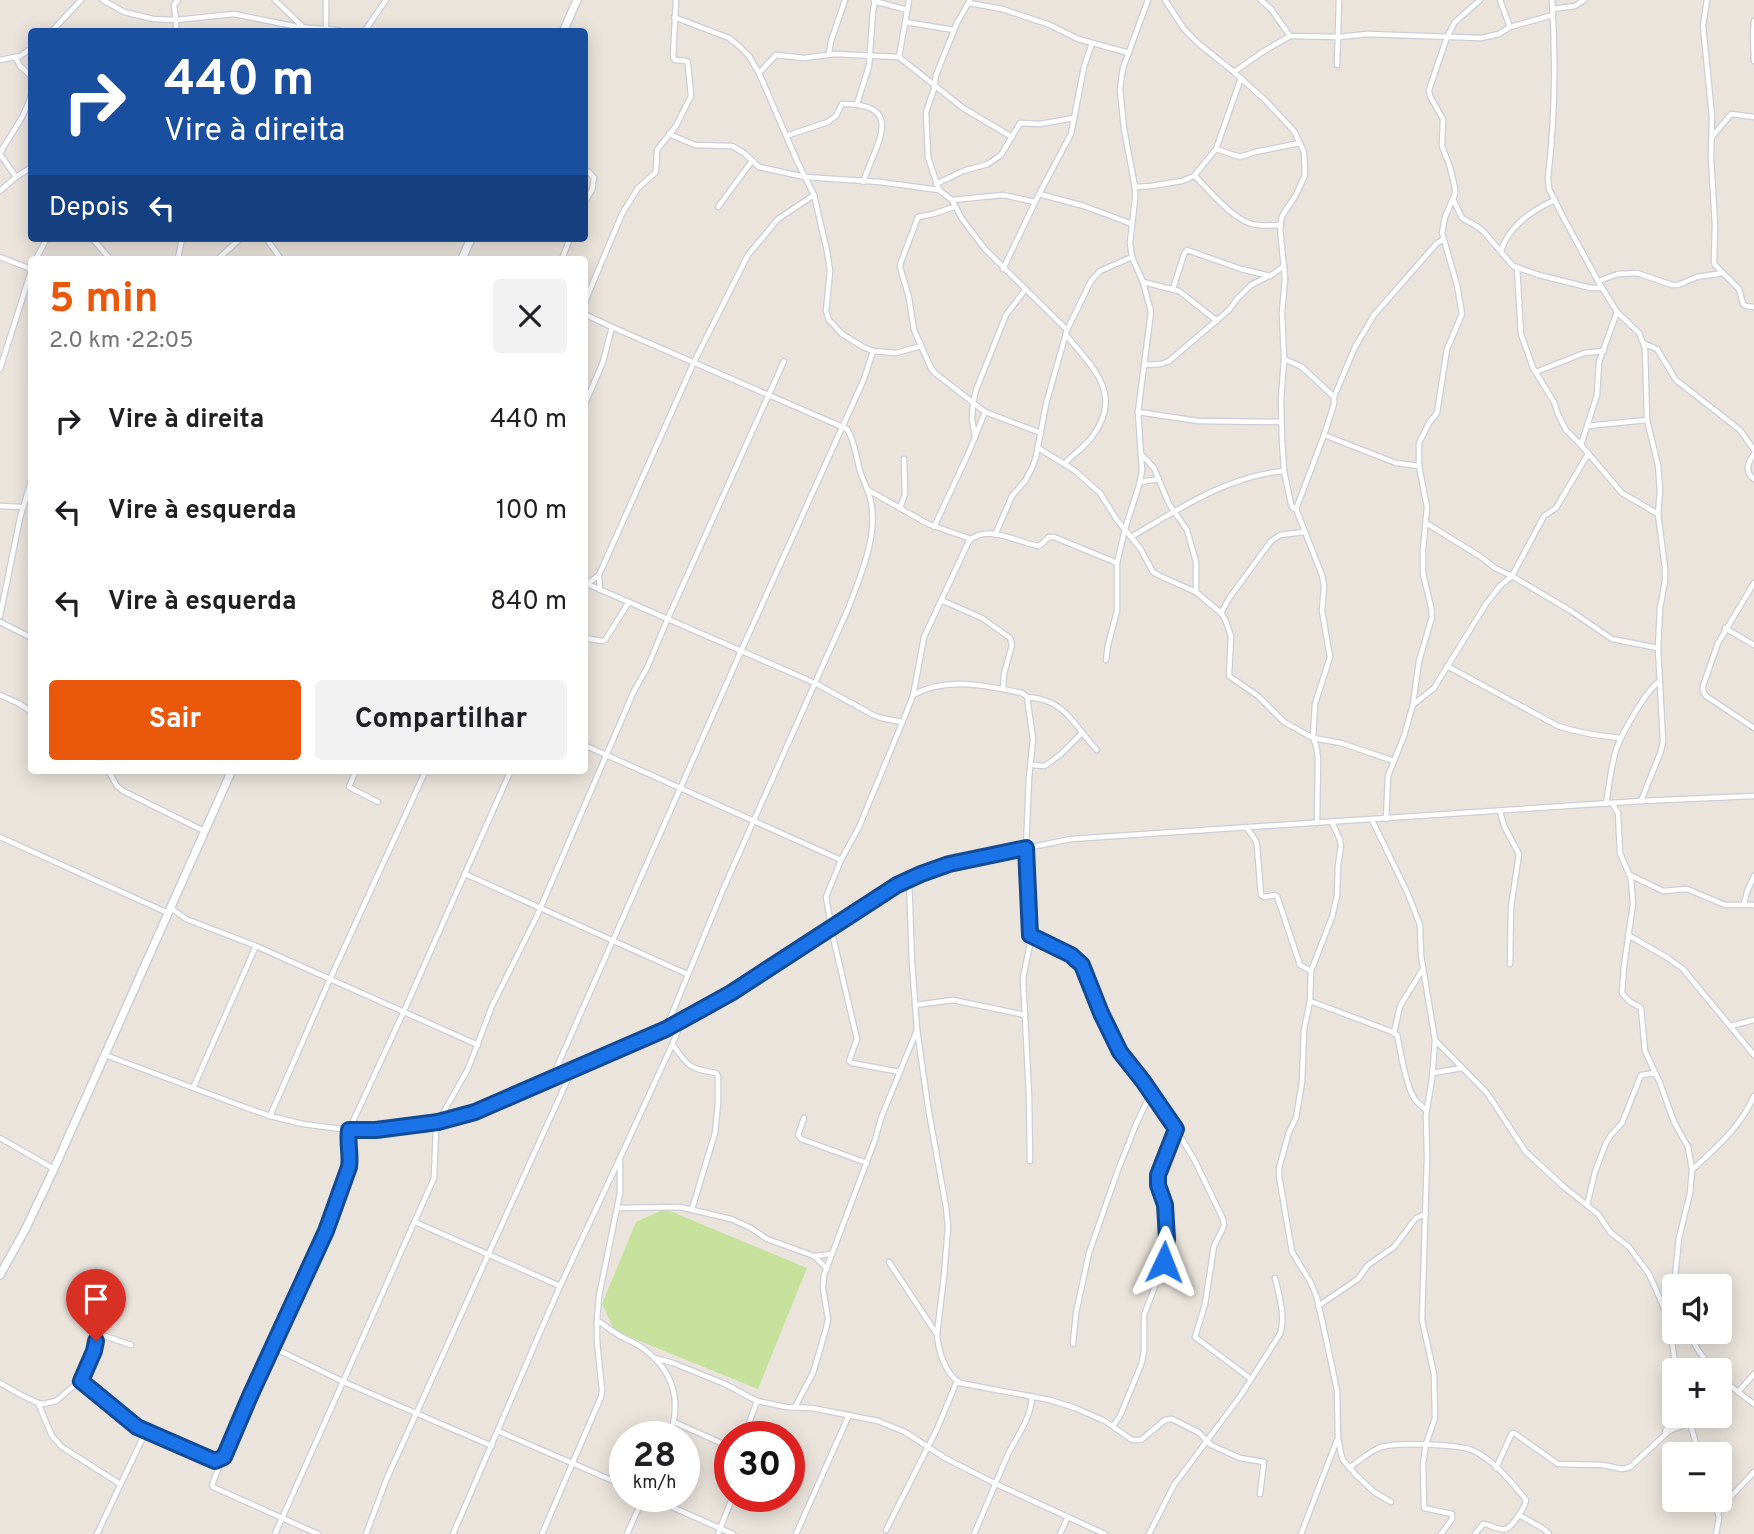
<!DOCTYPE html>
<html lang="pt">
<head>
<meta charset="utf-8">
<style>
	:root { --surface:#fff; --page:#f2f2f2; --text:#202124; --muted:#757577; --accent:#ea580c }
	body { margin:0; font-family:Overpass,sans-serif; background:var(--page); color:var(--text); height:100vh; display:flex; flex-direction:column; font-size:26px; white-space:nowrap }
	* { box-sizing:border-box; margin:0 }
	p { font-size:23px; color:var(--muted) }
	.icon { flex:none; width:38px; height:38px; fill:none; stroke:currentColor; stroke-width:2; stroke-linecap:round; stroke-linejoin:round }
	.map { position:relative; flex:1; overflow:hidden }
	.drawer { position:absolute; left:28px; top:256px; width:560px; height:518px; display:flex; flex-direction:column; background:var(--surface); border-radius:7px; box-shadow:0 4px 18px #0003 }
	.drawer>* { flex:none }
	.hud { position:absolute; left:28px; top:28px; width:560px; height:214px; border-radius:7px; box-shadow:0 4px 18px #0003; background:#1a4fa0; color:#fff; overflow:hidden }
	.tools { position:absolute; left:1662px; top:1274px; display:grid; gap:14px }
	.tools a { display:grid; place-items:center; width:70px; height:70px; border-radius:7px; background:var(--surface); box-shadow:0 4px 18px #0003; font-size:35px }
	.speed { position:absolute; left:609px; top:1421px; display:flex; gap:14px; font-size:35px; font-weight:700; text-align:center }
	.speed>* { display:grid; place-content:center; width:91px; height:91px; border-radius:50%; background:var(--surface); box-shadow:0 4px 18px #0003; line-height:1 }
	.speed small { font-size:18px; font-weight:400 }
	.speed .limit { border:10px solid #d22; background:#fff; color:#111 }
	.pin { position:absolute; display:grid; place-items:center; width:60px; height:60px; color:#fff; margin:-72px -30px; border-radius:50% 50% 50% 0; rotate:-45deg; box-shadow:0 0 7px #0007 }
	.pin .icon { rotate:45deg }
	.me { position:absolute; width:77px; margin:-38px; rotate:2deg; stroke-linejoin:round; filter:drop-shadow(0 0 5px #0008) }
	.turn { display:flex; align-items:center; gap:24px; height:147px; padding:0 21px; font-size:32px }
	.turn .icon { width:91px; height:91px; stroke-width:2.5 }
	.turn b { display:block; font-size:49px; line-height:60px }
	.then { display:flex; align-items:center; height:66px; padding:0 21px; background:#0003; gap:14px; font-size:26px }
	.round { display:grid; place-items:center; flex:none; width:74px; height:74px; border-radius:7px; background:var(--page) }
	.head { display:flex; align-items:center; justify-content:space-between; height:119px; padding:0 21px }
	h1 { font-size:42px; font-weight:700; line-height:52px; color:var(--accent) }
	.action { display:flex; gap:14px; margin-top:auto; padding:14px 21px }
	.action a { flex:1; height:80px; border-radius:7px; background:var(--accent); color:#fff; font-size:28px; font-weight:700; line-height:80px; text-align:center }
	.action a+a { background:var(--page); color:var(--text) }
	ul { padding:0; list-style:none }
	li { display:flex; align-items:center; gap:21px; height:91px; padding:0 21px }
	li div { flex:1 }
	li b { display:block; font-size:26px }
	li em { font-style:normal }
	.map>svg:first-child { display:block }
</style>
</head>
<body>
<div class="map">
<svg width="1754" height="1534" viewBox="0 0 1754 1534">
	<rect width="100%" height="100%" fill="#eae4dc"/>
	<path fill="#c5e19b" d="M665,1209L807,1268L758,1389L615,1331L602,1304L636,1222Z"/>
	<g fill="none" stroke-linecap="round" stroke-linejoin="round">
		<g stroke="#cbced9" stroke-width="7">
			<g id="minor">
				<path d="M103,0L124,12L153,19L176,20L234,14L298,27L337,30L343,32"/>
				<path d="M275,0L302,26"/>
				<path d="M1165,0L1184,29L1199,44L1234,72L1266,101L1294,131L1304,152L1305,175L1296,195L1282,216L1280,228L1285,278L1282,313L1284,359L1281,400L1282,440L1284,471L1291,504L1293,508L1296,509L1322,575L1324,586L1322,611L1330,657L1315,704L1313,738L1341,743L1394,761"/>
				<path d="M1261,0L1271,9L1290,36L1339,37L1367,34L1481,38L1499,34L1510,27L1553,15"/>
				<path d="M1500,0L1510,27"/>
				<path d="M1552,0C1556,60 1555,118 1548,178L1549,189L1562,215L1598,281L1617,312L1639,333L1645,348L1647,420L1658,465L1660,491L1658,514L1665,568V581L1660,608L1658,648L1663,741L1661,751L1641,801"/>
				<path d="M1707,0L1703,26L1712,116L1711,158L1715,225L1714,262L1715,265L1739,289L1743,304L1746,306L1754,307"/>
				<path d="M874,1L907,10"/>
				<path d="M969,3L1002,9L1050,25L1078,39L1129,53"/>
				<path d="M1553,9L1575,6L1584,0"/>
				<path d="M674,17L729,38L740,47L749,56L759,73L797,161L814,195L827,251L830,271L826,311L829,320L842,334L863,347L873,351L896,353L921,346"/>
				<path d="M1754,21L1753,33L1754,61"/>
				<path d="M905,22L954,30"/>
				<path d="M326,28V0"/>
				<path d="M51,32L81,0"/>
				<path d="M176,32V20L174,5L178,0"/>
				<path d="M364,32L386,0"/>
				<path d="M829,54L831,41L845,0"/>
				<path d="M899,57L909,0"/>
				<path d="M16,58L20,66L32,77"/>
				<path d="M0,60L20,56L32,48"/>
				<path d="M1337,65L1339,0"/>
				<path d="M1234,72L1261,53L1290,36"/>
				<path d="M759,73L776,55L804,58L835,54L899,57L963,108L1012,137"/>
				<path d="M857,104L869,66L873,11L875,1"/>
				<path d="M669,134L695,145L732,146L744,153L759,167L791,174L805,177L880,182L939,190L952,200L962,219L985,249L1067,330"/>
				<path d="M786,136L828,122L836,116L842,104C907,103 876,144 863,182"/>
				<path d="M1712,137L1731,114L1754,117"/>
				<path d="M1216,149L1240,157L1255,152L1300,143"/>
				<path d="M0,153C12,132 26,116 32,92"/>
				<path d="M0,154L16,177L0,191"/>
				<path d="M584,171L589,172L594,178L592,190L584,203"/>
				<path d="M1195,176C1210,191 1235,223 1257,225C1265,226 1273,225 1281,225"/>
				<path d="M16,177L32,167"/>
				<path d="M936,184L963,171L988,164L1001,155L1020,123L1040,124L1074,118"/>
				<path d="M1135,187L1151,186L1182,181L1194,176L1216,149L1241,78"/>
				<path d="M939,190L928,157L926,112L934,89L936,75L957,23L970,0"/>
				<path d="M1039,194L1084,206L1132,224"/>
				<path d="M1453,199L1462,218L1478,227L1484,232L1513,266L1539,275L1591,288H1601"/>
				<path d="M952,200L1003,195L1035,202"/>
				<path d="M718,207L752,161"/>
				<path d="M954,207L933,214L918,217L901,262L900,267L909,298L914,330L931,368L935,373L985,412L1041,433"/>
				<path d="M92,238L110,259"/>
				<path d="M266,238L281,259"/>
				<path d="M1501,251C1508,227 1532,210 1555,200"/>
				<path d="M0,257L31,269"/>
				<path d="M36,259L47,238"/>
				<path d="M178,259L182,238"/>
				<path d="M218,259L241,238"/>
				<path d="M562,259L570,238"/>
				<path d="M1517,267L1521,334L1533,368L1554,402L1558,414L1566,430L1581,445L1622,493L1658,514"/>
				<path d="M1003,269L1039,194L1071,134L1084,67L1092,43"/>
				<path d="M1598,281L1618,274L1637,273L1672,285H1678L1697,277L1723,273"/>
				<path d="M1143,282L1179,291L1217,321"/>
				<path d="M1173,289L1184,254L1187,250L1241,269L1270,276"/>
				<path d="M584,304L622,214L638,188L656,172L657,150L676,126L691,96L688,64L687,61L675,60L673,57L676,0"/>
				<path d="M584,314L612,327L603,362L584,406"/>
				<path d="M612,327L847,429C855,441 856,457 860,471C863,481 869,491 871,502C878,538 860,576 848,609L725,885L666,1028"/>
				<path d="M1645,344L1657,349L1676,380L1740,430L1754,450"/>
				<path d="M1284,359L1302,367L1334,397V404L1324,435L1296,509"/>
				<path d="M1144,365L1161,364L1169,361L1229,310L1237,299L1251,285L1273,274L1284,266"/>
				<path d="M0,369L32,268"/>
				<path d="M1536,372L1584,353L1604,351"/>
				<path d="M1334,397L1355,347L1374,315L1437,243L1443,240"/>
				<path d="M1138,412L1198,421L1281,422"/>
				<path d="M1587,426L1647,420"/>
				<path d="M1324,435L1396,463L1419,466"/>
				<path d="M975,437L972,419L973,404L976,390L1006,315L1025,290"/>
				<path d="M1581,445L1597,395L1599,362L1617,312"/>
				<path d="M1038,448L1074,470L1100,493L1117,520L1140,548L1153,572L1160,576L1196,592L1221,613L1225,619L1231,636L1229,676L1258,696L1284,722L1313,738L1316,745L1318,759L1317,823"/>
				<path d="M1141,454L1154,468L1169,504L1187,530L1196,562V592"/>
				<path d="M1754,454C1748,462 1744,472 1754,479"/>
				<path d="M1064,464C1073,455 1084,447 1092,437C1124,394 1093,368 1066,335"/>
				<path d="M1140,482L1159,479"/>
				<path d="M868,490L928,524L971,539"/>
				<path d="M0,506L22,507"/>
				<path d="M900,508L905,494L904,459"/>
				<path d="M1426,523L1481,557L1495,568L1512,576L1571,611L1612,639L1658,648"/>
				<path d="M934,527L969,452L985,412"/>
				<path d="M995,535L1012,496L1025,481L1032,468L1036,457L1046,404L1067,330L1091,281L1100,271L1132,257"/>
				<path d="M1131,537C1179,509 1227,476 1284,471"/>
				<path d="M599,575L600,590"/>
				<path d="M585,583L815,683L873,715L881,718L902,722"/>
				<path d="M1754,583L1718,643L1703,686V691L1706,696L1754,728"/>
				<path d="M587,584L599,575L694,362L748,255L778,219L814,195"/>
				<path d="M941,600L982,618L1010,638L1012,645L1004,674L1003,689"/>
				<path d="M1221,613L1230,597L1271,541L1280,535L1304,532"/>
				<path d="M0,616L20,518L32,478"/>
				<path d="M0,622L32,638"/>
				<path d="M1725,628L1754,645"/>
				<path d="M584,638L602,641L605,640L629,602"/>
				<path d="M1106,660L1108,645L1117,611V563L1125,529L1140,482L1142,470L1138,412L1151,312L1143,282L1132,257L1130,243L1135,199V187L1124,129L1120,89L1123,68L1148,0"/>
				<path d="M1447,666L1558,726C1579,733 1600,736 1621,738"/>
				<path d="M0,695L18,703L32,712"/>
				<path d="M913,695C947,676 987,686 1022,693L1027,697L1033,739L1029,778L1026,848L1030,944L1023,978L1029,1095L1030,1161"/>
				<path d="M1027,697C1067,700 1073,725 1097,750"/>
				<path d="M1414,704L1434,688L1486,604L1500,586L1512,576L1544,516L1556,508L1588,454"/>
				<path d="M584,745L841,860"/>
				<path d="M1031,765L1045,766L1061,754L1082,733"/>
				<path d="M108,770L117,786L123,791L204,831"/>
				<path d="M356,770L349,787L378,802"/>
				<path d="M1612,803L1618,813L1620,853L1631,879L1633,904L1624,966L1622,993L1629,1001L1641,1008L1645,1051L1660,1083L1674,1122L1688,1147L1692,1169L1690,1193L1679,1238L1670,1327L1676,1370"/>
				<path d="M1606,804C1609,786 1611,767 1616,750C1622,733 1646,690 1660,681"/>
				<path d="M1500,811L1504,826L1519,854L1511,907L1510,964"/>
				<path d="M1386,819L1388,776L1404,736L1413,704L1419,661L1432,617L1431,607L1423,574V549L1427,507L1419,466V443L1429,423L1437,413L1447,349L1462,314L1457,285L1442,233L1445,217L1455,194V188L1450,167L1442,146L1443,119L1430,96L1429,90L1447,37L1455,22L1480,0"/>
				<path d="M1372,820L1408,894L1420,925L1421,955L1435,1040L1432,1079L1426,1115L1427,1157L1422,1320L1434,1374L1435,1418L1426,1444L1423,1464L1424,1508L1452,1514V1519L1441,1534"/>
				<path d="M1332,822L1340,840L1341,846L1338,865L1337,896L1332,917L1311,971L1310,1001L1304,1030L1302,1082L1296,1118L1289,1132L1279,1168V1176L1292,1252L1311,1283L1317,1298L1325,1334L1337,1390L1338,1438L1341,1454L1343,1460L1356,1475L1374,1492L1391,1502"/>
				<path d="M1247,828L1256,841L1257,846L1261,895L1264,897L1275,895L1277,896L1300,965L1311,971"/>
				<path d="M0,837L168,913"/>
				<path d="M465,874L687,974"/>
				<path d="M1630,875L1663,891L1687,889L1725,905H1754"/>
				<path d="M909,879L912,963L917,1029L928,1107L946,1207L948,1227L944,1276L937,1334C938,1350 945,1374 960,1383L1050,1400L1075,1408L1105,1421L1132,1440H1141L1165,1420L1172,1419L1198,1432L1211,1445L1240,1458L1264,1462L1260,1494"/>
				<path d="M1744,904L1747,892L1754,876"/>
				<path d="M171,908L186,919L256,946"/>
				<path d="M1031,935L1071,955L1082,965L1101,1013L1120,1052L1143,1081L1176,1129L1195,1161L1223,1219L1224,1226L1214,1246L1205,1304L1195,1337L1251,1379"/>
				<path d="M1628,935L1668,958L1683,969L1754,1055"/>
				<path d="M1310,1001L1390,1031L1397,1035C1401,1052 1406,1090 1417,1102C1418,1103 1425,1109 1426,1110"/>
				<path d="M915,1005L953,1000L1025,1015"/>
				<path d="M1731,1026L1754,1020"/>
				<path d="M1394,1033L1400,1006L1423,969"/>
				<path d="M1435,1040L1487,1093L1526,1152L1564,1187L1598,1214L1610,1232L1629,1247L1649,1274L1665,1310L1670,1318"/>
				<path d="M673,1045C688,1066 689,1069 716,1073L718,1076V1103L715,1133L692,1209"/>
				<path d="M105,1055L247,1108L270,1116L303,1124L349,1130H376L438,1122L475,1112L681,1022L731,993L897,885L921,874L949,864L1071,839L1641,801L1754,796"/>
				<path d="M900,1072L852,1063L849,1061L857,1039L833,937L826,897L841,860L859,827L893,745L913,696L924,637L969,541C988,523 1018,543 1039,546L1049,537H1054L1117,563"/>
				<path d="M1433,1073L1462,1068"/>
				<path d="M552,1078L741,651L864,379L873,351"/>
				<path d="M193,1088L256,946L478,1045"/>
				<path d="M270,1116L330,979L426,770"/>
				<path d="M804,1118L798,1135L801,1139L867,1163"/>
				<path d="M0,1138L54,1169"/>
				<path d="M1693,1169C1717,1147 1741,1126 1754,1096"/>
				<path d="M1587,1205L1595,1172L1606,1143L1611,1135L1622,1123L1641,1075L1655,1073"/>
				<path d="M617,1208L680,1207L731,1219L751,1228L767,1239L814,1256L827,1269"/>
				<path d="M415,1222L560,1286"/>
				<path d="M815,1256L832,1254"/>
				<path d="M889,1262L936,1333"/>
				<path d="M1318,1306L1358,1279L1368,1265L1394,1247L1416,1218L1426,1214"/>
				<path d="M597,1320C604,1325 612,1331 620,1336C628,1340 636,1343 644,1349C674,1372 682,1402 669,1437"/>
				<path d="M1688,1332L1698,1350L1713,1370"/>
				<path d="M1073,1344L1076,1313L1089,1253L1118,1170L1137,1122L1151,1093"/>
				<path d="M272,1347L344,1382L492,1446"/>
				<path d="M655,1358L673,1363L725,1384L757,1401L786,1407L812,1408L878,1421L905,1432L945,1458L996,1484L1105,1534"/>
				<path d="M1720,1378L1754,1404"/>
				<path d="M81,1381L137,1427L215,1461L218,1469L212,1485L213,1487L318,1534"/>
				<path d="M0,1383L21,1395L38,1403L43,1404L56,1401L83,1378L94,1351L99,1334L131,1345"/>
				<path d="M1738,1392L1754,1374"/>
				<path d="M38,1403L52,1436L62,1447L120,1484"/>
				<path d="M795,1407L813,1373L826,1329L828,1319L823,1288L824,1275L875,1140L881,1118L917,1030"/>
				<path d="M1688,1416L1699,1454"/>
				<path d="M674,1422L730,1447"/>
				<path d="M1113,1426L1120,1416L1141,1365L1144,1352V1315L1164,1263L1167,1239L1165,1205L1158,1185V1175L1176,1130"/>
				<path d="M498,1431L625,1486"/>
				<path d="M1665,1432L1675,1412"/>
				<path d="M744,1437L757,1401"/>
				<path d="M1349,1468C1359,1461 1370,1451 1381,1447C1396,1442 1460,1444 1474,1451C1495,1461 1512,1483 1526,1500C1525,1507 1513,1526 1506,1529C1500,1531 1489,1524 1483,1524L1475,1534"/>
				<path d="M1496,1468L1512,1433H1514L1558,1464L1603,1465L1622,1469L1630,1467L1669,1431L1690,1423"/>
				<path d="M218,1469L250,1396L326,1231L349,1167C351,1155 347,1143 349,1130L404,1011L511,770"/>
				<path d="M647,1496L733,1534"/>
				<path d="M1715,1500L1719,1518L1716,1534"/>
				<path d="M1718,1513L1725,1503L1754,1472"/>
				<path d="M1519,1515L1544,1529L1549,1534"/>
				<path d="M886,1530L937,1429L957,1381"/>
				<path d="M97,1534L146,1431"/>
				<path d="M275,1534L434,1178L436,1128L438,1122L468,1069L492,1006L536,918L634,691L647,668L668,618L784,361"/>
				<path d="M366,1534L387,1478L572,1070"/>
				<path d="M453,1534L560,1286L619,1160"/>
				<path d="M542,1534L601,1397L602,1390L597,1341V1320L599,1296L617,1208L620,1193V1158L672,1045L681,1023"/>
				<path d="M627,1534L644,1496"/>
				<path d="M718,1534L733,1496"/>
				<path d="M796,1534L849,1415"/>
				<path d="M974,1534C986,1507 997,1479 1009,1452C1019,1433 1031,1418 1032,1396"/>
				<path d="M1060,1534L1068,1517"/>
				<path d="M1149,1534L1174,1485L1241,1395L1280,1334C1286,1317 1279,1295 1275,1278"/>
				<path d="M1301,1534L1337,1440"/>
			</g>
		</g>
		<g stroke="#cbced9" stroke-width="10">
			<g id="secondary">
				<path d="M563,32L577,0"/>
				<path d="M462,259L471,238"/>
				<path d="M0,1275L25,1230L54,1169L232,770"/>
			</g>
		</g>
		<use href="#minor" stroke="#fff" stroke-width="4.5"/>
		<use href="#secondary" stroke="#fff" stroke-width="7"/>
	</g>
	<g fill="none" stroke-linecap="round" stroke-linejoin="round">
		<g stroke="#114b97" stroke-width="18">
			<path id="route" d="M96,1341L94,1351L81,1381L137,1427L215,1461L224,1457L250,1396L326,1231L349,1167C351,1155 347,1144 349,1130H376L438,1122L475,1112L666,1029L731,993L897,885L921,874L949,864L1026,848L1030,935L1071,955L1082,965L1101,1013L1120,1052L1143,1081L1176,1129L1158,1175V1185L1165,1205L1167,1239L1164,1262"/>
		</g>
		<use href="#route" stroke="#1a73e8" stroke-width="12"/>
	</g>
</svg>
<div class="tools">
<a><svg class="icon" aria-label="sound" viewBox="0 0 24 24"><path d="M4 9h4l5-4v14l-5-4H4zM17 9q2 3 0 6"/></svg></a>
<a>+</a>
<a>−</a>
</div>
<div class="speed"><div>28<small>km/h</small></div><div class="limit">30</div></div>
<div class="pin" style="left:96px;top:1341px;background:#d93025"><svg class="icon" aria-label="arrive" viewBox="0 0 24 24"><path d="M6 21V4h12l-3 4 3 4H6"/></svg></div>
<svg class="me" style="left:1164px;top:1262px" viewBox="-20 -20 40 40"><path d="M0-17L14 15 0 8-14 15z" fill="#1a73e8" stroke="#fff" stroke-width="4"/></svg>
<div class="hud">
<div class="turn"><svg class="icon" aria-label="right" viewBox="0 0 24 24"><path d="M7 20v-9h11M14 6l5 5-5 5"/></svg><div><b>440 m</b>Vire à direita</div></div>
<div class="then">Depois<svg class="icon" aria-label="left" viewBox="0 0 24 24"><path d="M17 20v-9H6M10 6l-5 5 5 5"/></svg></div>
</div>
<section class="drawer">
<div class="head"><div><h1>5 min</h1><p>2.0 km · 22:05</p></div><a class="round"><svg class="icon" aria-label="close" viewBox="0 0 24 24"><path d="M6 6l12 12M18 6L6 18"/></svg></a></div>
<ul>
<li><svg class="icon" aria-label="right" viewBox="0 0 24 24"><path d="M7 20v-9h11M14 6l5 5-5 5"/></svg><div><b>Vire à direita</b></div><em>440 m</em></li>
<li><svg class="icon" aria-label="left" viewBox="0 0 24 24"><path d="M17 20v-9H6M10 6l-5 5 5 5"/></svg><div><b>Vire à esquerda</b></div><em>100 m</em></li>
<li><svg class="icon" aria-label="left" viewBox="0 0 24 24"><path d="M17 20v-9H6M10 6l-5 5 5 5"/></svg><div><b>Vire à esquerda</b></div><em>840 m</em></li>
</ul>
<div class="action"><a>Sair</a><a>Compartilhar</a></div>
</section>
</div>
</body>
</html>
